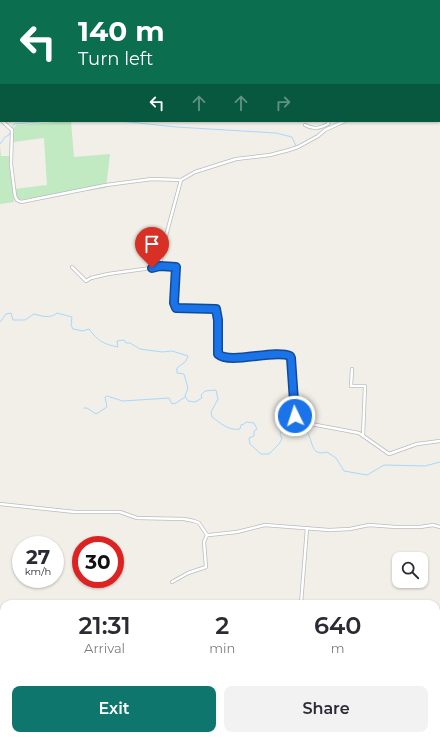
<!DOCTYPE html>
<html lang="en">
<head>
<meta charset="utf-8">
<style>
	:root { --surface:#fff; --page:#f2f2f3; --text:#2b2b33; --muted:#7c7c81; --accent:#0f766e }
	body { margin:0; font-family:Montserrat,sans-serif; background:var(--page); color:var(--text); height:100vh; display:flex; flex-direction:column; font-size:15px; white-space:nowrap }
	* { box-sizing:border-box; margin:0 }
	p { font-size:13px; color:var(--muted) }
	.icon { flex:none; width:22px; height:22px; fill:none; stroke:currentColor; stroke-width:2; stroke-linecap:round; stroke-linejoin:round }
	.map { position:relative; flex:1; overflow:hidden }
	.side { position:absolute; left:0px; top:600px; width:440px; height:140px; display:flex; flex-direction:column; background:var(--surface); border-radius:12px 12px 0 0; box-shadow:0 1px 3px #0004 }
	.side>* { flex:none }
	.guide { position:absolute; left:0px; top:0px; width:440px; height:122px; box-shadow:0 1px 3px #0004; background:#0b6e4f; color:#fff; overflow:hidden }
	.controls { position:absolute; left:392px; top:552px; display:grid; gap:8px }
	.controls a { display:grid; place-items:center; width:36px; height:36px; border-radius:8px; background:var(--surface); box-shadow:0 1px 3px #0004; font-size:20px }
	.speed { position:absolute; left:12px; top:536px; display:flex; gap:8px; font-size:20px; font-weight:700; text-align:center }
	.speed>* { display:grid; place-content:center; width:52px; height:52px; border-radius:50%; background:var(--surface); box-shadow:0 1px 3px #0004; line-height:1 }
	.speed small { font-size:10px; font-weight:400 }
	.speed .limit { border:6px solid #d22; background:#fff; color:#111 }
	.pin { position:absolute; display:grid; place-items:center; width:34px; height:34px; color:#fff; margin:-41px -17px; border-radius:50% 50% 50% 0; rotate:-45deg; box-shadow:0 0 4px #0007 }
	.pin .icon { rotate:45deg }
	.me { position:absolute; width:44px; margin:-22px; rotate:356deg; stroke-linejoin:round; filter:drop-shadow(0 0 3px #0008) }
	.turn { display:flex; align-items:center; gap:14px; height:84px; padding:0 12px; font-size:18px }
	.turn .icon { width:52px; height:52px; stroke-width:2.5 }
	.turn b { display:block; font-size:28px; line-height:34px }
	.lanes { display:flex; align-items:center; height:38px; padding:0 12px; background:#0003; justify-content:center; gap:20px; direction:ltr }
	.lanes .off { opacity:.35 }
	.eta { display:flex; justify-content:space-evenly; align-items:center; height:68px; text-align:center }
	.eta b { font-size:24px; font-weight:600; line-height:28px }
	.cta { display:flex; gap:8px; margin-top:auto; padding:8px 12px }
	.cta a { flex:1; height:46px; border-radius:8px; background:var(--accent); color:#fff; font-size:16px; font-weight:600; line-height:46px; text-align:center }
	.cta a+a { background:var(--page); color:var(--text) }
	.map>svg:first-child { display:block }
</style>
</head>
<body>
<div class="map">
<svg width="440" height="740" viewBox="0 0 440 740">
	<rect width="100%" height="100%" fill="#f1efe7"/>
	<g fill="#c1eac2">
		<path d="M71,121L74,157L110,154L106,188L19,200L14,189L47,185L44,138L13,142V129L16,125Z"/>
		<path d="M0,145L1,156H9L14,202L0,204Z"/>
	</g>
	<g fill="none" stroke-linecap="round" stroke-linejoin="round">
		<g stroke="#a9d7ff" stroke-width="1">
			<path d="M68,0V1"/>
			<path d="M0,49H1"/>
			<path d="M120,121L176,127L276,133L292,137L296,146"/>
			<path d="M12,128L14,124L49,121"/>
			<path d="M0,144L5,137L9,135L11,131"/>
			<path d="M0,322L6,314L11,313L13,320H25L34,314C42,316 50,319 57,313L72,317L71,325L73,329L83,331L89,329C98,341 103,344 118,347L117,341L124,340L126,343H130L140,349L162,352L172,351L188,356L186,361L177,368V373L184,374L188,388L185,396L188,401L195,402L202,398L201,395L205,391L216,390L218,399L211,412L212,417C221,423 228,431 240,429L241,425L244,424L246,422L254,423L257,429L254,431V436L249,438L250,444L261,454H269L279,444L282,439L280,434L281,432L285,431L286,429H305C314,439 309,457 327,452L336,458L344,471L367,475L384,465L425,466L440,462"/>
			<path d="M84,408H87L96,414L107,407L105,397L107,396L123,401L169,398L172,404L176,403L185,397"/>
		</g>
		<g stroke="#b9bcc1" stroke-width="4">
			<g id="street">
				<path d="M19,1V0"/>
				<path d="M155,1L157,0"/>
				<path d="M0,38H1"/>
				<path d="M439,59L440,58"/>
				<path d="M439,63L440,67"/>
				<path d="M0,85L1,86"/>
				<path d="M2,121L12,130L11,164L15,196L17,200L21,202L106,185L152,179L181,180L195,172L236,159L270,155L289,150L298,147L318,136L325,130L345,121"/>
				<path d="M305,125C314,130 320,128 328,124L329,121"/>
				<path d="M160,266L164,243L181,180"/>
				<path d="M72,267L86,281L91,278L108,274L144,269L160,266L176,267L175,306L176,308L216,309L218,320V354C229,364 274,349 290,356L291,358L295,416L296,419L311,424L359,433L389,454L417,444L440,441"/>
				<path d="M352,369L351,386H365L363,436"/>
				<path d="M0,504L75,512H120L137,518L184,519L194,521L199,523L207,535H209L237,532L265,525L329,530L350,529L369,525L396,527H420L433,525L440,527"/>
				<path d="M172,582L188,573L206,567L204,542L207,535"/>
				<path d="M301,604L307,528"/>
				<path d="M436,685H440"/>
				<path d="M245,740L251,736"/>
				<path d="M385,740V736"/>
			</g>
		</g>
		<use href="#street" stroke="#fff" stroke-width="2.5"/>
	</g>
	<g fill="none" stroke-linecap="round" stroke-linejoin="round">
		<g stroke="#114b97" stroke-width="10">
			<path id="route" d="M152,268L160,266L176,267L174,303L176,308L216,309L218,320V354C230,365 274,349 290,356L291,358L295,416"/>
		</g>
		<use href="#route" stroke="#1a73e8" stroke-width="7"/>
	</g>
</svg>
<div class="controls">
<a><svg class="icon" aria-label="search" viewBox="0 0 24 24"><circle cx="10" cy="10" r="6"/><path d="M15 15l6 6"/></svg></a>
</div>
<div class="speed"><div>27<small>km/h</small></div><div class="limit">30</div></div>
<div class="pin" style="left:152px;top:268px;background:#d93025"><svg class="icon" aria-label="arrive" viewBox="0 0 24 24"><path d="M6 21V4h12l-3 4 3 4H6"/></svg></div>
<svg class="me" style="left:295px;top:416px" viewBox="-20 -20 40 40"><circle r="17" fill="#1a73e8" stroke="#fff" stroke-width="3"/><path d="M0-11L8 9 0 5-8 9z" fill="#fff"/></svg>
<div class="guide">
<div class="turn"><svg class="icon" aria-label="left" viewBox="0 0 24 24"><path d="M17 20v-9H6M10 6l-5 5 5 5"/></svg><div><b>140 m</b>Turn left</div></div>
<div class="lanes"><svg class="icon" aria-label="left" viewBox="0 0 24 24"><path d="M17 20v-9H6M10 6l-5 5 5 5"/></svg><svg class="icon off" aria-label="ahead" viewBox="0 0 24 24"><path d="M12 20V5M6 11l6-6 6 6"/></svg><svg class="icon off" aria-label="ahead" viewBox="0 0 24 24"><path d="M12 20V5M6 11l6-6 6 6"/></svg><svg class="icon off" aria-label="right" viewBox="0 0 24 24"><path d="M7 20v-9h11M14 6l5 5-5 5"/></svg></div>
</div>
<section class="side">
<div class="eta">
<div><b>21:31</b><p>Arrival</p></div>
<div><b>2</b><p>min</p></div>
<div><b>640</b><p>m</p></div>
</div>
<div class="cta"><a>Exit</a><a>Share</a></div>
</section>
</div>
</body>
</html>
